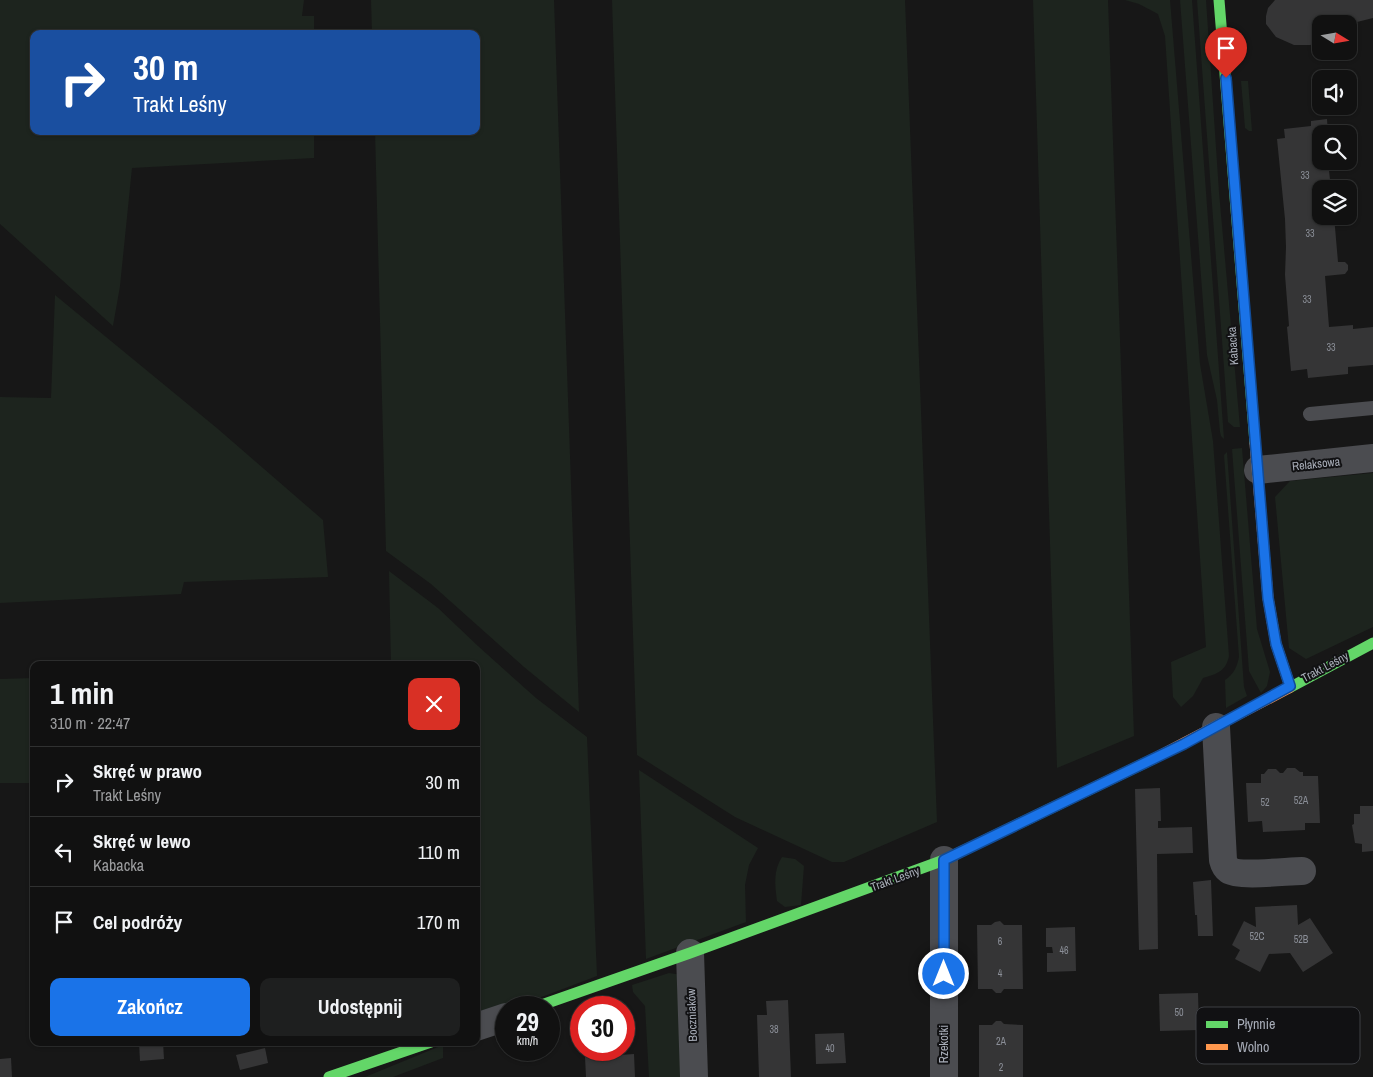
<!DOCTYPE html>
<html lang="pl">
<head>
<meta charset="utf-8">
<style>
	:root { --surface:#111; --page:#1e1f1f; --text:#f1f3f6; --muted:#9c9d9f; --line:#303131; --accent:#1a73e8 }
	body { margin:0; font-family:"Archivo Narrow",sans-serif; background:var(--page); color:var(--text); height:100vh; display:flex; flex-direction:column; font-size:19px; white-space:nowrap }
	* { box-sizing:border-box; margin:0 }
	p { font-size:16px; color:var(--muted) }
	.icon { flex:none; width:28px; height:28px; fill:none; stroke:currentColor; stroke-width:2; stroke-linecap:round; stroke-linejoin:round }
	.map { position:relative; flex:1; overflow:hidden }
	.sheet { position:absolute; left:30px; top:661px; width:450px; height:385px; display:flex; flex-direction:column; background:var(--surface); border-radius:10px; box-shadow:0 1px 4px #0004,0 0 0 1px var(--line) }
	.sheet>* { flex:none }
	.hud { position:absolute; left:30px; top:30px; width:450px; height:105px; border-radius:10px; box-shadow:0 1px 4px #0004,0 0 0 1px var(--line); background:#1a4fa0; color:#fff; overflow:hidden }
	.needle { width:32px; rotate:101deg }
	.controls { position:absolute; left:1312px; top:15px; display:grid; gap:10px }
	.controls a { display:grid; place-items:center; width:45px; height:45px; border-radius:10px; background:var(--surface); box-shadow:0 1px 4px #0004,0 0 0 1px var(--line); font-size:25px }
	.speed { position:absolute; left:495px; top:996px; display:flex; gap:10px; font-size:25px; font-weight:700; text-align:center }
	.speed>* { display:grid; place-content:center; width:65px; height:65px; border-radius:50%; background:var(--surface); box-shadow:0 1px 4px #0004,0 0 0 1px var(--line); line-height:1 }
	.speed small { font-size:12px; font-weight:400 }
	.speed .limit { border:8px solid #d22; background:#fff; color:#111 }
	.pin { position:absolute; display:grid; place-items:center; width:42px; height:42px; color:#fff; margin:-51px -21px; border-radius:50% 50% 50% 0; rotate:-45deg; box-shadow:0 0 5px #0007 }
	.pin .icon { rotate:45deg }
	.me { position:absolute; width:55px; margin:-28px; rotate:0deg; stroke-linejoin:round; filter:drop-shadow(0 0 4px #0008) }
	.turn { display:flex; align-items:center; gap:18px; height:105px; padding:0 20px; font-size:22px }
	.turn .icon { width:65px; height:65px; stroke-width:2.5 }
	.turn b { display:block; font-size:35px; line-height:42px }
	.round { display:grid; place-items:center; flex:none; width:52px; height:52px; border-radius:10px; background:var(--page) }
	.overview { display:flex; align-items:center; justify-content:space-between; height:85px; padding:0 20px }
	h1 { font-size:30px; font-weight:800; line-height:38px }
	.action { display:flex; gap:10px; margin-top:auto; padding:10px 20px }
	.action a { flex:1; height:58px; border-radius:10px; background:var(--accent); color:#fff; font-size:20px; font-weight:800; line-height:58px; text-align:center }
	.action a+a { background:var(--page); color:var(--text) }
	ul { padding:0; list-style:none }
	li { display:flex; align-items:center; gap:15px; height:70px; padding:0 20px; border-top:1px solid var(--line) }
	li div { flex:1 }
	li b { display:block; font-size:19px }
	li em { font-style:normal }
	.map>svg:first-child { display:block }
</style>
</head>
<body>
<div class="map">
<svg width="1373" height="1077" viewBox="0 0 1373 1077">
	<rect width="100%" height="100%" fill="#171717"/>
	<g fill="#1d241e">
		<path d="M0,0H304L302,16H314V34H34V131H314V158L132,168L120,286L113,326L0,224Z"/>
		<path d="M371,0H554L579,712L524,667L431,584L386,551L375,131H476V34H372Z"/>
		<path d="M612,0H905L937,822L844,862H832L735,817L637,755Z"/>
		<path d="M1033,0H1108L1134,736L1057,768Z"/>
		<path d="M1125,0H1170L1200,364L1213,441L1229,656C1226,671 1217,674 1203,678L1193,696L1181,707L1173,697L1171,662L1206,647L1165,36L1158,14L1139,4Z"/>
		<path d="M1180,0H1192L1224,439L1221,436L1220,432L1217,400L1207,355Z"/>
		<path d="M1197,0H1206L1219,192L1240,427H1234L1228,422Z"/>
		<path d="M1241,81H1248L1252,131H1249L1245,128Z"/>
		<path d="M55,295L218,429L323,520L328,577L184,582L181,594L0,603V397L51,398Z"/>
		<path d="M1242,448L1257,629L1270,672L1267,686L1261,693L1249,671L1232,449Z"/>
		<path d="M1227,452L1244,687L1247,696L1226,708L1225,680C1234,674 1237,667 1239,657L1224,455Z"/>
		<path d="M1373,473V627L1306,659L1289,648L1275,497L1290,481Z"/>
		<path d="M389,571L438,608L478,646L536,698L587,737L597,976L547,995L476,1018V665H391Z"/>
		<path d="M34,678V783H0V679Z"/>
		<path d="M639,770L758,848L749,865L745,885L746,922L646,959Z"/>
		<path d="M782,857L795,859L804,866L801,905L785,907L777,901C775,885 773,871 782,857Z"/>
		<path d="M669,973L682,975L687,1077H649L645,1006L633,992L632,985Z"/>
		<path d="M443,1045V1058L393,1077H365Z"/>
	</g>
	<g fill="#353536">
		<path d="M1275,0H1373V18L1349,24H1321V43L1310,45H1294L1276,37L1266,24V16L1268,8Z"/>
		<path d="M1327,119L1328,134H1321V161H1328L1331,189H1321V216H1334L1338,262H1345L1348,265V270L1345,274L1325,276L1329,327L1353,325V329L1373,327V365L1348,367V374L1308,378L1307,369L1291,371L1287,327L1289,326L1285,275L1286,247L1285,219L1277,139L1285,138L1284,129L1311,126V121Z"/>
		<path d="M1287,768H1295L1300,772H1303V776H1318L1320,823H1305V830L1263,832L1262,821L1248,822L1246,783H1261V774H1264L1268,769H1276L1280,773H1283Z"/>
		<path d="M1160,788L1161,821H1158V828L1192,827L1193,853L1157,854L1158,949L1139,950L1135,789Z"/>
		<path d="M1360,806H1373V851L1362,852V844L1355,843L1352,825L1354,824V814H1360Z"/>
		<path d="M1211,880L1213,936H1198L1197,915H1195L1193,882Z"/>
		<path d="M1297,905L1298,925L1310,918L1333,953L1303,972L1290,953L1269,954L1260,972L1235,959L1240,950L1232,945L1244,921L1256,927L1255,907Z"/>
		<path d="M1000,921L1004,925H1022L1023,989H1004L1001,993H996L992,989H978L977,925H991L995,922Z"/>
		<path d="M1075,927L1076,971L1047,972V953H1053L1052,947H1046V928Z"/>
		<path d="M1198,993L1199,1030L1160,1031L1159,994Z"/>
		<path d="M788,1000L791,1077H759L757,1015H767L766,1001Z"/>
		<path d="M996,1021H1001L1004,1024L1023,1025V1077H979V1025H992Z"/>
		<path d="M844,1033L846,1063L816,1064L815,1034Z"/>
		<path d="M139,1042H163L164,1059L140,1061Z"/>
		<path d="M309,1042H330V1046L309,1047Z"/>
		<path d="M265,1048L268,1063L240,1070L236,1055Z"/>
		<path d="M620,1050V1055L634,1054L635,1077H586L585,1057L607,1056V1051Z"/>
		<path d="M11,1058L12,1077H0V1059Z"/>
	</g>
	<g fill="none" stroke-linecap="round" stroke-linejoin="round">
		<path stroke="#4b4c50" stroke-width="14" d="M1310,414L1373,408"/>
		<g stroke="#4b4c50" stroke-width="28">
			<path d="M1258,470L1373,458"/>
			<path d="M1216,727L1223,860C1224,864 1226,868 1229,870C1239,877 1288,871 1302,871"/>
			<path d="M944,860V1077"/>
			<path d="M690,953L694,1077"/>
			<path d="M476,1027L506,1017"/>
		</g>
		<g stroke="#63d668" stroke-width="11">
			<path d="M1219,0L1255,443"/>
			<path d="M1289,688L1373,643"/>
			<path d="M533,1008L690,953L944,860L1155,758"/>
			<path d="M329,1077L431,1042"/>
		</g>
		<g stroke="#ff974d" stroke-width="11">
			<path d="M1255,443L1268,598L1276,644L1290,686"/>
			<path d="M1155,758L1289,688"/>
		</g>
	</g>
	<g fill="none" stroke-linecap="round" stroke-linejoin="round">
		<g stroke="#114b97" stroke-width="12">
			<path id="route" d="M944,974V860L1184,744L1290,686L1276,644L1268,598L1226,78"/>
		</g>
		<use href="#route" stroke="#1a73e8" stroke-width="9"/>
	</g>
	<g text-anchor="middle" stroke-width="4" stroke-linejoin="round" paint-order="stroke">
		<g font-size="10" fill="#8b8f98">
			<text x="1305" y="179">33</text>
			<text x="1310" y="237">33</text>
			<text x="1307" y="303">33</text>
			<text x="1331" y="351">33</text>
			<text x="1301" y="804">52A</text>
			<text x="1265" y="806">52</text>
			<text x="1257" y="940">52C</text>
			<text x="1301" y="943">52B</text>
			<text x="1000" y="945">6</text>
			<text x="1064" y="954">46</text>
			<text x="1000" y="977">4</text>
			<text x="1179" y="1016">50</text>
			<text x="774" y="1033">38</text>
			<text x="1001" y="1045">2A</text>
			<text x="830" y="1052">40</text>
			<text x="1001" y="1071">2</text>
		</g>
		<g font-size="12" fill="#a8adb8" stroke="#111113">
			<text transform="translate(1233 346) rotate(-94)" y="4">Kabacka</text>
			<text transform="translate(1316 464) rotate(-6)" y="4">Relaksowa</text>
			<text transform="translate(1325 667) rotate(-28)" y="4">Trakt Leśny</text>
			<text transform="translate(895 879) rotate(-20)" y="4">Trakt Leśny</text>
			<text transform="translate(692 1015) rotate(-92)" y="4">Boczniaków</text>
			<text transform="translate(944 1044) rotate(-90)" y="4">Rzekotki</text>
		</g>
	</g>
	<rect x="1196" y="1007" width="164" height="57" rx="8" fill="#111113" stroke="#3e4045" stroke-width="1"/>
	<rect x="1206" y="1021" width="22" height="7" fill="#63d668"/>
	<rect x="1206" y="1044" width="22" height="6" fill="#ff974d"/>
	<g font-size="14" fill="#a8adb8">
		<text x="1237" y="1029">Płynnie</text>
		<text x="1237" y="1052">Wolno</text>
	</g>
</svg>
<div class="controls">
<a><svg class="needle" viewBox="-14 -14 28 28"><path d="M0-13l5 13h-10z" fill="#e53935"/><path d="M0 13l5-13h-10z" fill="#9c9d9f"/></svg></a>
<a><svg class="icon" aria-label="sound" viewBox="0 0 24 24"><path d="M4 9h4l5-4v14l-5-4H4zM17 9q2 3 0 6"/></svg></a>
<a><svg class="icon" aria-label="search" viewBox="0 0 24 24"><circle cx="10" cy="10" r="6"/><path d="M15 15l6 6"/></svg></a>
<a><svg class="icon" aria-label="layers" viewBox="0 0 24 24"><path d="M12 4l9 5-9 5-9-5zM3 14l9 5 9-5"/></svg></a>
</div>
<div class="speed"><div>29<small>km/h</small></div><div class="limit">30</div></div>
<div class="pin" style="left:1226px;top:78px;background:#d93025"><svg class="icon" aria-label="arrive" viewBox="0 0 24 24"><path d="M6 21V4h12l-3 4 3 4H6"/></svg></div>
<svg class="me" style="left:944px;top:974px" viewBox="-20 -20 40 40"><circle r="17" fill="#1a73e8" stroke="#fff" stroke-width="3"/><path d="M0-11L8 9 0 5-8 9z" fill="#fff"/></svg>
<div class="hud">
<div class="turn"><svg class="icon" aria-label="right" viewBox="0 0 24 24"><path d="M7 20v-9h11M14 6l5 5-5 5"/></svg><div><b>30 m</b>Trakt Leśny</div></div>
</div>
<section class="sheet">
<div class="overview"><div><h1>1 min</h1><p>310 m · 22:47</p></div><a class="round" style="background:#d93025;color:#fff"><svg class="icon" aria-label="close" viewBox="0 0 24 24"><path d="M6 6l12 12M18 6L6 18"/></svg></a></div>
<ul>
<li><svg class="icon" aria-label="right" viewBox="0 0 24 24"><path d="M7 20v-9h11M14 6l5 5-5 5"/></svg><div><b>Skręć w prawo</b><p>Trakt Leśny</p></div><em>30 m</em></li>
<li><svg class="icon" aria-label="left" viewBox="0 0 24 24"><path d="M17 20v-9H6M10 6l-5 5 5 5"/></svg><div><b>Skręć w lewo</b><p>Kabacka</p></div><em>110 m</em></li>
<li><svg class="icon" aria-label="arrive" viewBox="0 0 24 24"><path d="M6 21V4h12l-3 4 3 4H6"/></svg><div><b>Cel podróży</b></div><em>170 m</em></li>
</ul>
<div class="action"><a>Zakończ</a><a>Udostępnij</a></div>
</section>
</div>
</body>
</html>
